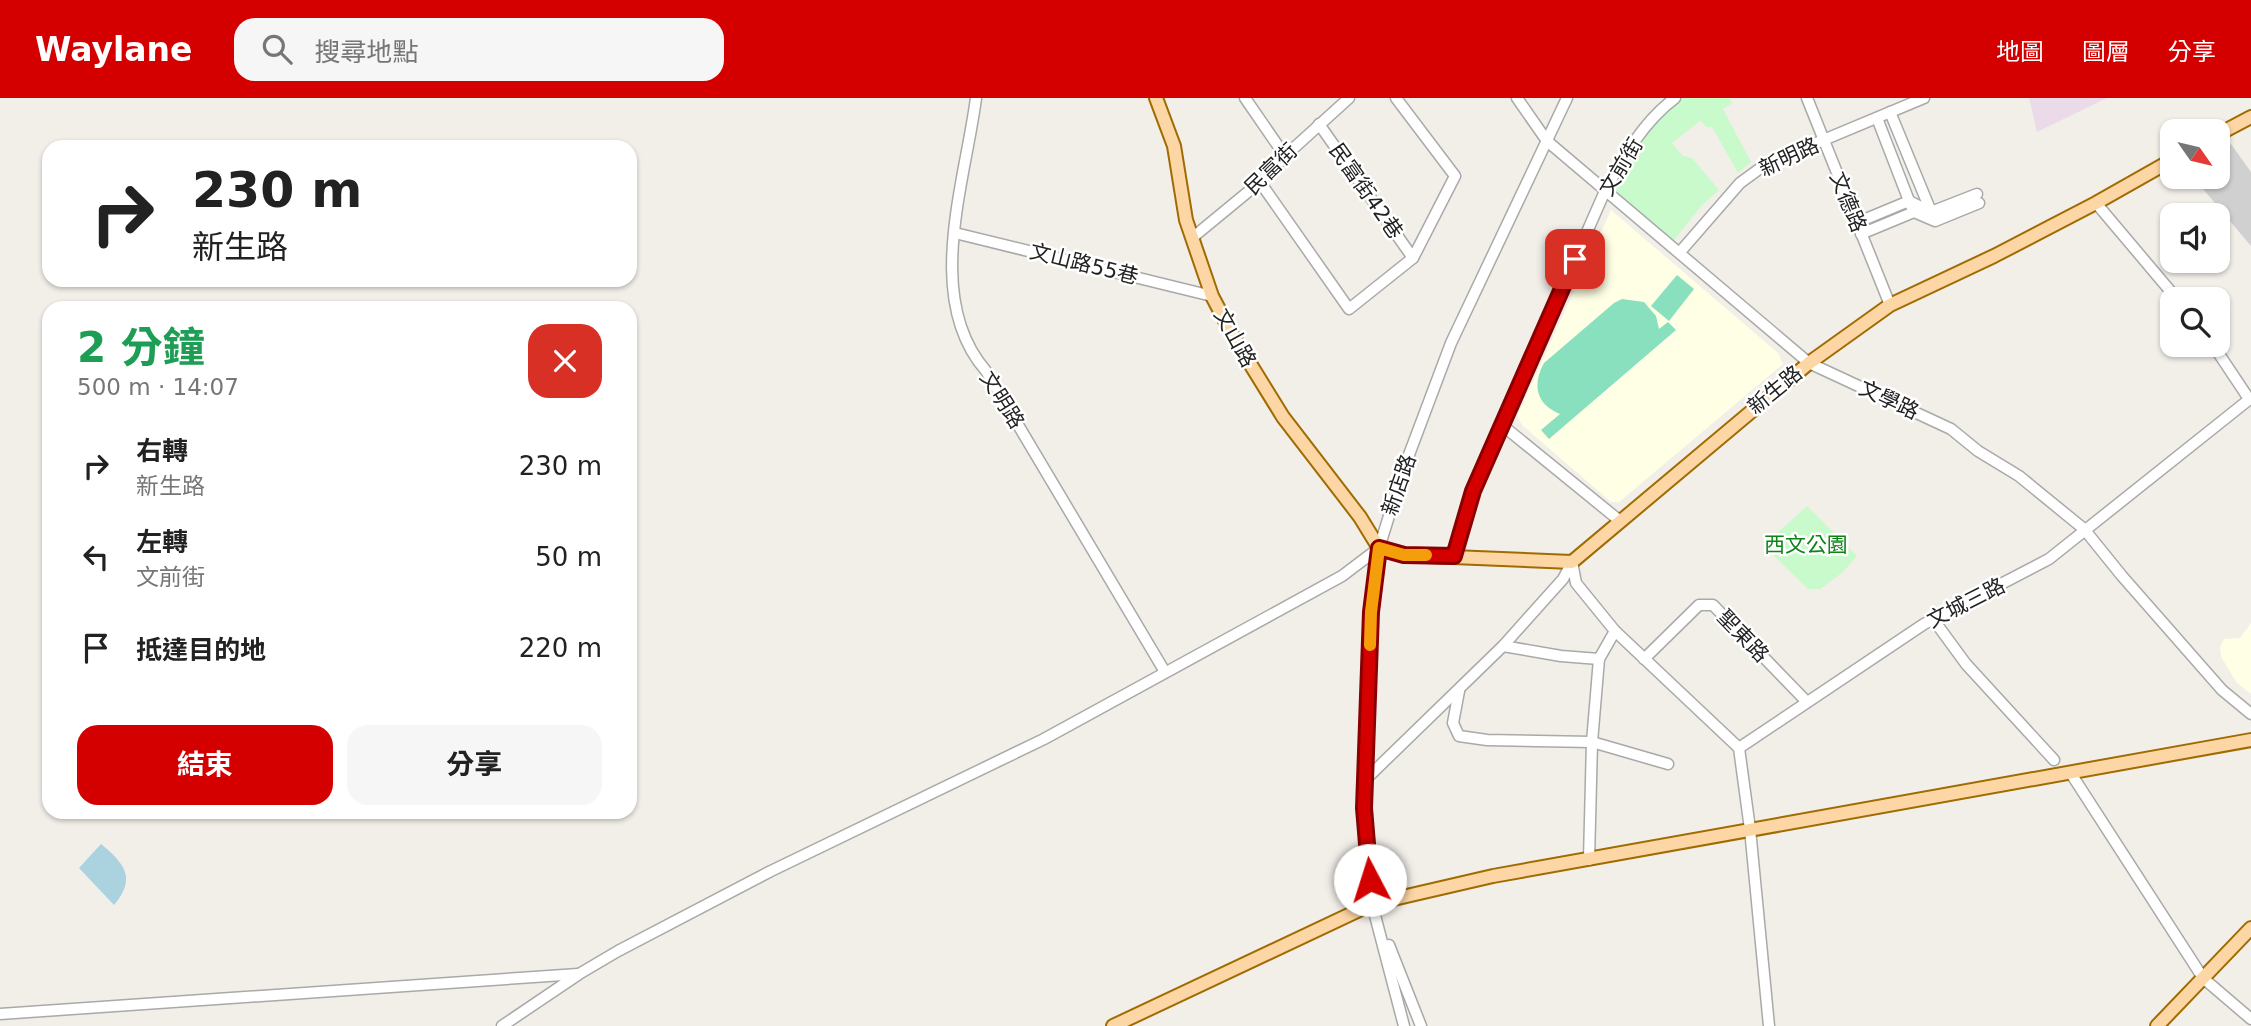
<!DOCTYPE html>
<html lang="zh-TW">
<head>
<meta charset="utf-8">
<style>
	:root { --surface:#fff; --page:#f6f6f6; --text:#222; --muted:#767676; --accent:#d40000 }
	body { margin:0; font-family:"DejaVu Sans","Noto Sans TC",sans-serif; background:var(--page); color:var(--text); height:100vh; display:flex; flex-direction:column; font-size:26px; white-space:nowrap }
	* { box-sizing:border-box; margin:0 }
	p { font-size:23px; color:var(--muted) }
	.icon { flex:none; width:38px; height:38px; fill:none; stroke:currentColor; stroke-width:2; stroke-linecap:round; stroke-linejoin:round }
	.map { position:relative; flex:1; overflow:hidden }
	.drawer { position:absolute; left:42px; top:203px; width:595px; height:518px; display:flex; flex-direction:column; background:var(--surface); border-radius:21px; box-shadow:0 2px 5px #0004 }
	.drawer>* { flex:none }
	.guide { position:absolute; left:42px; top:42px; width:595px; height:147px; border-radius:21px; box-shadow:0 2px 5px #0004; background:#fff; color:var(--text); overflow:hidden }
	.needle { width:46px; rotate:124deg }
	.buttons { position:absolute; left:2160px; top:21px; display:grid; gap:14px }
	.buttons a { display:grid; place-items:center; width:70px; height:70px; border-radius:14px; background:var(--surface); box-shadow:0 2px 5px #0004; font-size:35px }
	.pin { position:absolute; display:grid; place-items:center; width:60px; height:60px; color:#fff; margin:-30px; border-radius:14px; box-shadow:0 4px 10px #0006 }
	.me { position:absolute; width:77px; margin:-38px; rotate:355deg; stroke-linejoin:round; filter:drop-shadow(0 0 5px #0008) }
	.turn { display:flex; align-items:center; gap:24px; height:147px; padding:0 35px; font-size:32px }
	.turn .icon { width:91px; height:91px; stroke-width:2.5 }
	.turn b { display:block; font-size:49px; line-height:60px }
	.round { display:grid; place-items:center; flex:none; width:74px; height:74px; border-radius:21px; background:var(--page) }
	.summary { display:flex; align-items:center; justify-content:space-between; height:119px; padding:0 35px }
	h1 { font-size:42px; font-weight:700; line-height:52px; color:#1e9e55 }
	.cta { display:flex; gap:14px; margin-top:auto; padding:14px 35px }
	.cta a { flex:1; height:80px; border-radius:21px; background:var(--accent); color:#fff; font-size:28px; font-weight:700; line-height:80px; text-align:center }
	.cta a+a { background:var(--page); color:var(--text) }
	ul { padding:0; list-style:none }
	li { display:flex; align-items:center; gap:21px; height:91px; padding:0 35px }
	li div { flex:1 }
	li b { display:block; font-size:26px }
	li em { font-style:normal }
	header { display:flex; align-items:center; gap:42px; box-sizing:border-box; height:98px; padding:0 35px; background:var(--accent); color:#fff }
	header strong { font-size:33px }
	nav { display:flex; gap:38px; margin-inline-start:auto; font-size:24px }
	.search { width:490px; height:63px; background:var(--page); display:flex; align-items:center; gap:18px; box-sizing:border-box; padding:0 24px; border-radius:21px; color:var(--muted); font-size:26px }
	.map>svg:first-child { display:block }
</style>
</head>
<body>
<header>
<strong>Waylane</strong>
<div class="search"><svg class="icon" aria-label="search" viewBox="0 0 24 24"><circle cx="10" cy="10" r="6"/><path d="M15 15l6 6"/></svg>搜尋地點</div>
<nav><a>地圖</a><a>圖層</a><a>分享</a></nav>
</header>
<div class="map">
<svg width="2251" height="928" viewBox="0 0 2251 928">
	<rect width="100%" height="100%" fill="#f2efe9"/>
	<path fill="#ebdbe8" d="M2029,0H2107L2037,34Z"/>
	<g fill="#ffffe5">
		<path d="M1611,112L1778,255L1783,266L1619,404H1611L1522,327L1517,318Z"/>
		<path d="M2251,525V596L2237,585L2221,559L2220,549L2224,541L2240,540Z"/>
	</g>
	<path fill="#d0d0d0" d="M2231,46L2251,74V148L2193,79H2217V54Z"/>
	<g fill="#c8facc">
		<path d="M1680,0H1730L1732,5L1723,11L1751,64L1738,75L1712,29H1706L1701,22L1672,45L1683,58L1692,60L1719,92L1701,108L1674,142L1608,92C1627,58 1647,23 1680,0Z"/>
		<path d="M1807,408L1857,458L1842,475L1820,491H1808L1770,454L1771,441Z"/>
	</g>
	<g fill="#88e0be">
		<path d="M1677,177L1694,191L1669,223L1651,208Z"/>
		<path d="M1622,201L1644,204L1656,218L1659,231L1668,224L1676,232L1549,341L1541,332L1560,316C1536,306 1532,287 1544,265L1614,205Z"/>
	</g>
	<path fill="#aad3df" d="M101,746C124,765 137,780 114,807L79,770Z"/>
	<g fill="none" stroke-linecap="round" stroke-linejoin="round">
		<g stroke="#a9a9a9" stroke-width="13">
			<g id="minor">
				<path d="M976,0C965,85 923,201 986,273L1165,574"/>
				<path d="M1245,0L1285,58"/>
				<path d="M1517,0L1547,43L1809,265L1951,331L1978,353L2019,378L2084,431L2122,478L2222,592L2251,616"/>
				<path d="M1807,0L1890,207"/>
				<path d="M1890,14L1932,116"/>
				<path d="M1877,20L1911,108"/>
				<path d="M1319,26L1413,160"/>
				<path d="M1260,84L1349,211L1413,160L1455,78L1396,0"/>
				<path d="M2096,105L2177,201"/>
				<path d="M1856,125L1909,103L1931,114L1977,96"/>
				<path d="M955,135L1212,198"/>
				<path d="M1861,136L1914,114L1935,123L1979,105"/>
				<path d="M1192,140L1260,84L1285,58L1349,0"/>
				<path d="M1680,154L1740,85L1766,66L1924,0"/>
				<path d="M2213,247L2249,301"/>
				<path d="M1502,327L1620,423"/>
				<path d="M1454,458L1473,393L1605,93C1624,58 1643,24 1675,0"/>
				<path d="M1572,464L1576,485L1615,533L1739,650"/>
				<path d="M1933,521L1966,566L2054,662"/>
				<path d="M1503,548L1561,558L1599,561"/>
				<path d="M1644,561L1699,507H1713L1807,604"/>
				<path d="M1459,593L1453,625L1459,638L1487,642L1592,644L1668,666"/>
				<path d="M2070,674L2203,880L2251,921"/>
				<path d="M1365,682L1503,548L1563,481L1572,464"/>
				<path d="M1589,762L1592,644L1599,561L1615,533"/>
				<path d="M1389,847L1421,928"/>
				<path d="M0,916L578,876"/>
				<path d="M502,928L579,876L618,853L771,773L1044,641L1342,478L1379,450"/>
				<path d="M1404,928L1372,806L1364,710L1371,514L1379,450L1404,370L1451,245L1567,0"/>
				<path d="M1769,928L1750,731L1739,650L1924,526L2049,461L2251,300"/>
			</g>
		</g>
		<g stroke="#a06b00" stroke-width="16">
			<g id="major">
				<path d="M1156,0L1174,48L1186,122L1212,198L1233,238L1283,319L1360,419L1379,450L1404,457L1572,464L1809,265L1890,207L1994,158L2096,105L2172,62"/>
				<path d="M2217,37L2251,19"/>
				<path d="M1113,928L1372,806L1493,778L2251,642"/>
				<path d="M2157,928L2251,830"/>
			</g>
		</g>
		<use href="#minor" stroke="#fff" stroke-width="10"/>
		<use href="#major" stroke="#fcd6a4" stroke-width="12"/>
	</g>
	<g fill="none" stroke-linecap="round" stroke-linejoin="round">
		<g stroke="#8a0000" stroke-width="18">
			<path id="route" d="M1370,782L1364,710L1371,514L1379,450L1404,457L1454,458L1473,393L1575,161"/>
		</g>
		<use href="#route" stroke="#d40000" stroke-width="12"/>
		<path stroke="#f59e0b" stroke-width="12" d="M1370,547L1371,514L1379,450L1404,457H1426"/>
	</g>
	<g text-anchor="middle" stroke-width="5" stroke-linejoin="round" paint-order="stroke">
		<g font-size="21" fill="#222" stroke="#fff">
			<text transform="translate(1789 59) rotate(-25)" y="7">新明路</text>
			<text transform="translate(1621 69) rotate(-59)" y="7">文前街</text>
			<text transform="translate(1271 71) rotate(-44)" y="7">民富街</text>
			<text transform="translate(1366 93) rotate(55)" y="7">民富街42巷</text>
			<text transform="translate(1848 104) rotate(68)" y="7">文德路</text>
			<text transform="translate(1084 166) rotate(14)" y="7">文山路55巷</text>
			<text transform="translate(1235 240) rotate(61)" y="7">文山路</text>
			<text transform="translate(1775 292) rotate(-39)" y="7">新生路</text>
			<text transform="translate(1002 302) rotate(58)" y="7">文明路</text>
			<text transform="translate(1889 302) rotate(25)" y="7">文學路</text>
			<text transform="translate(1399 387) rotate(-71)" y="7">新店路</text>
			<text transform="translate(1966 505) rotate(-27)" y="7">文城三路</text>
			<text transform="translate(1743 538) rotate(46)" y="7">聖東路</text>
		</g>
		<g font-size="21" fill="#0c8416" stroke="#fff">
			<text x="1806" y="454">西文公園</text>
		</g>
	</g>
</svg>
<div class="buttons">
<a><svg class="needle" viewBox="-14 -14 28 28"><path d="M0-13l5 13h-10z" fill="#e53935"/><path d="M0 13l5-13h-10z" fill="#767676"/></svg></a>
<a><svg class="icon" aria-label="sound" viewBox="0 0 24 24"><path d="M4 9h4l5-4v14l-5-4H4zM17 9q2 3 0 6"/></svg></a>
<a><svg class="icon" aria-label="search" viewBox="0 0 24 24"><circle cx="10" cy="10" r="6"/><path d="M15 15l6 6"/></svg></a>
</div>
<div class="pin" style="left:1575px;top:161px;background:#d93025"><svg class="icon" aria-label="arrive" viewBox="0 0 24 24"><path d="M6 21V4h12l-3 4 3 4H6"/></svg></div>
<svg class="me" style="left:1370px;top:782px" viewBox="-20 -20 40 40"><circle r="19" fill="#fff"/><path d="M0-13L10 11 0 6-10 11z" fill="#d40000"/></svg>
<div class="guide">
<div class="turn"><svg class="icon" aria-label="right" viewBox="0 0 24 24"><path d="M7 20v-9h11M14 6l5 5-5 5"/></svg><div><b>230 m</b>新生路</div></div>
</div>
<section class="drawer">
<div class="summary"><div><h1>2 分鐘</h1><p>500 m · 14:07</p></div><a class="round" style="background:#d93025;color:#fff"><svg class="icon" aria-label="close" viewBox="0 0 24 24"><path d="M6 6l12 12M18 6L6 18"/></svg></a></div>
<ul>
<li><svg class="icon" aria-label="right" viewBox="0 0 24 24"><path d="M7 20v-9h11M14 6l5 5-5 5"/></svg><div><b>右轉</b><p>新生路</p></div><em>230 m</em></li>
<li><svg class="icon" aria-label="left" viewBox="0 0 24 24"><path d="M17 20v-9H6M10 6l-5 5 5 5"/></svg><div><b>左轉</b><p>文前街</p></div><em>50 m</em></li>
<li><svg class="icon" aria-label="arrive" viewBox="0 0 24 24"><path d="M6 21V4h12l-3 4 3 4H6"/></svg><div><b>抵達目的地</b></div><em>220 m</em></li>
</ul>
<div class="cta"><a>結束</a><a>分享</a></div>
</section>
</div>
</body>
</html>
